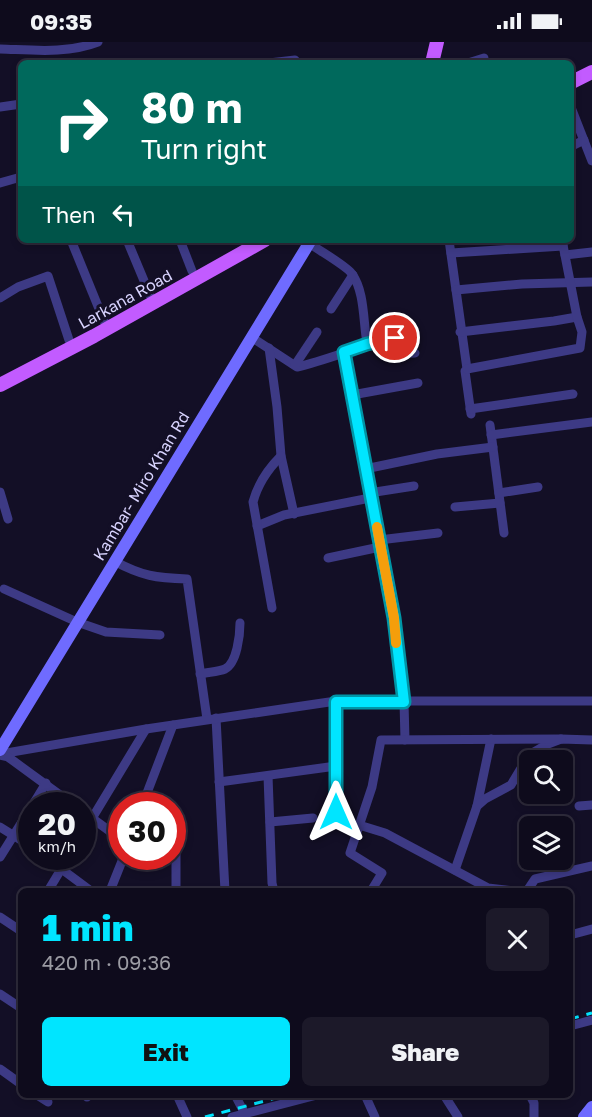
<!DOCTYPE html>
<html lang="en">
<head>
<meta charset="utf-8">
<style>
	:root { --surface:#0e0b1c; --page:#1c1929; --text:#f1f3f6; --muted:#9b9ba3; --line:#2e2b3b; --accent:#00e5ff }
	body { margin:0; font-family:"Golos Text",sans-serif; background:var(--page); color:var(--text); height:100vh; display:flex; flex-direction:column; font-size:22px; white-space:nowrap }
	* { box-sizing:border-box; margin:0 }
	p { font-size:20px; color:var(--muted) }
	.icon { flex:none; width:33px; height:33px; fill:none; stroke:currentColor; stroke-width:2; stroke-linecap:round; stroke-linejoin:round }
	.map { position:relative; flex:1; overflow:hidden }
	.sheet { position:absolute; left:18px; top:846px; width:555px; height:210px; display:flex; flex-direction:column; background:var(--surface); border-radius:9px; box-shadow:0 3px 9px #0003,0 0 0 2px var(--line) }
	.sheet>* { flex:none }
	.hud { position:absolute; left:18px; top:18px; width:556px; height:183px; border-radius:9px; box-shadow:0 3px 9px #0003,0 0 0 2px var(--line); background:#00695c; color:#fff; overflow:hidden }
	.fabs { position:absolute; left:519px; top:708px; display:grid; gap:12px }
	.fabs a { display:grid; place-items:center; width:54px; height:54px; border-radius:9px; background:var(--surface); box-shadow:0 3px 9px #0003,0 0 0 2px var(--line); font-size:30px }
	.speed { position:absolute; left:18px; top:750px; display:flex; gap:12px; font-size:30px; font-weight:700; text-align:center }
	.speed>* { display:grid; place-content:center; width:78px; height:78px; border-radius:50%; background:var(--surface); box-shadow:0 3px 9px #0003,0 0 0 2px var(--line); line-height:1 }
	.speed small { font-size:15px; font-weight:400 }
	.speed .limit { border:9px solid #d22; background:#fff; color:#111 }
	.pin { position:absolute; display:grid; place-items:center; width:51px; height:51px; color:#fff; margin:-26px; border:3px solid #fff; border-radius:50%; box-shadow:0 2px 6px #0007 }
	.me { position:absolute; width:66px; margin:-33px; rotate:0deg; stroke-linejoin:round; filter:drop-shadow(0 0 4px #0008) }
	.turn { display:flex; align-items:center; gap:21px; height:126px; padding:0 24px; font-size:27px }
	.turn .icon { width:78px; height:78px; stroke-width:2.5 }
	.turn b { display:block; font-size:42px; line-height:51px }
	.then { display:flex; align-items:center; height:57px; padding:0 24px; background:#0003; gap:12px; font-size:22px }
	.round { display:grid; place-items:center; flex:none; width:63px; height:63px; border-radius:9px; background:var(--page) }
	.headline { display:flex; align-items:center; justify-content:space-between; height:102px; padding:0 24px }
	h1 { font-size:36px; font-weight:800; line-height:45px; color:var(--accent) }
	.primary-button { display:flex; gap:12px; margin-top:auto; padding:12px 24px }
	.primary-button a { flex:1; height:69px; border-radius:9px; background:var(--accent); color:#111; font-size:24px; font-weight:800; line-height:69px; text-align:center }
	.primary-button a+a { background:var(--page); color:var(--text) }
	.status { display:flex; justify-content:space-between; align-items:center; height:42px; padding:0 30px; background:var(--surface); direction:ltr }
	.status svg { height:16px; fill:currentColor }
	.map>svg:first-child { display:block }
</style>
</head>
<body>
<div class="status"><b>09:35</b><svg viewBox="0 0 49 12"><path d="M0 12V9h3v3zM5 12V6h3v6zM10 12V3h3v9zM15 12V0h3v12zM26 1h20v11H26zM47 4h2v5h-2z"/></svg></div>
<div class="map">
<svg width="592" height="1075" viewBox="0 0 592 1075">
	<rect width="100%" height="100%" fill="#130f26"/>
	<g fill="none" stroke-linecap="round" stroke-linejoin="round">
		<g stroke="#3d3a85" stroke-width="9">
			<path d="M0,7C33,8 67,12 98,0"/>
			<path d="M269,21L295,18"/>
			<path d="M468,21L484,16"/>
			<path d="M0,65L21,62"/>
			<path d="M572,68L592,119"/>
			<path d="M572,104L584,98"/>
			<path d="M0,141L21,135"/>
			<path d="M71,198L104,279"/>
			<path d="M127,198L150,253"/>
			<path d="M180,198L192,229"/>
			<path d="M449,198L467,327L465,329L471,372"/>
			<path d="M309,201C318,208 347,224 352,232C365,250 363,280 367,301"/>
			<path d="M451,211L563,204"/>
			<path d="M565,213L592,210"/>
			<path d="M456,248L522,242L592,240"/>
			<path d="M0,256L18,245L48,234L69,298"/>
			<path d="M331,267L353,233"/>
			<path d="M460,290L554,279L577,275"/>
			<path d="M251,295L297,325C331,317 361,303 395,296L397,312L415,311"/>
			<path d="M269,306L277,365L281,414L294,472"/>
			<path d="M344,310L394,576L404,660L405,698"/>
			<path d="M295,323L317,290"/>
			<path d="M467,327L580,306L582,290L577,275L562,198"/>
			<path d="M352,353L418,341"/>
			<path d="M470,367L573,352"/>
			<path d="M490,383L504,491"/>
			<path d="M491,393L592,380"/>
			<path d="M365,427L437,412L493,405"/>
			<path d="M0,450L8,477"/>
			<path d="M369,451L414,444"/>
			<path d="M499,451L538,445"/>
			<path d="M455,465L500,461"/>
			<path d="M257,484L284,473L370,456"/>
			<path d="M379,498L438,491"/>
			<path d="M328,516L380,505"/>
			<path d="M114,519C142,534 156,536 187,537L207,677"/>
			<path d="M4,547L77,580L106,590L160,593"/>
			<path d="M272,566L253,460C258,441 268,427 281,414"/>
			<path d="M200,632C207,630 218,630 225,627C237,621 240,593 240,581"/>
			<path d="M336,659V770"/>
			<path d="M216,676L225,849"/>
			<path d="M0,712L146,687L336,659H592"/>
			<path d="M0,713L8,715L75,764"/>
			<path d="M268,734L272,841L274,849"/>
			<path d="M219,740L336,724"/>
			<path d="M32,764L46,741"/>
			<path d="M142,764L173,683"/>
			<path d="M477,764L491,697"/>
			<path d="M579,764L592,763"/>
			<path d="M82,769L122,798"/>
			<path d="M172,778L176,781V849"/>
			<path d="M270,780L313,776"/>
			<path d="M359,783L385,791L488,846L514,849"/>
			<path d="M0,785L32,805"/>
			<path d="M82,793L146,687"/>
			<path d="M44,814L91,849"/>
			<path d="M0,815L32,764"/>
			<path d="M455,828L477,764L485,757L511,743L529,713L548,702L561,697L592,698"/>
			<path d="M48,849L69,814"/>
			<path d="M110,849L124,814"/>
			<path d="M371,849L382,831L350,811L372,745L381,698L561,697"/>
			<path d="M527,849L535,837L592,824"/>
			<path d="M0,875L21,889"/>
			<path d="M570,893L592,887"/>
			<path d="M0,952L21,966"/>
			<path d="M570,984L592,978"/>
			<path d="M0,1027L21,1042"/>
			<path d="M37,1053L48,1060"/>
			<path d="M177,1053L187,1075"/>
			<path d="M235,1053L245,1072"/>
			<path d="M365,1053L375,1075"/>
			<path d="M444,1053L458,1075"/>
			<path d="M530,1053L534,1061V1075"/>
			<path d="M87,1055L89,1053"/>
			<path d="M232,1075L317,1053"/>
		</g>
		<g stroke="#6f6bff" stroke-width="12">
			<path d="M0,708L311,198"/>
			<path d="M584,1075L592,1065"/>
		</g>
		<g stroke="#c25bff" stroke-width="14">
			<path d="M432,21L437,0"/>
			<path d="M572,40L592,30"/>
			<path d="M0,343L94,294L265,198"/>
		</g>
		<g stroke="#00e5ff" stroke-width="3" stroke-dasharray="9 8" stroke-linecap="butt">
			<path d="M570,977L592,971"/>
			<path d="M205,1075L287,1053"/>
		</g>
	</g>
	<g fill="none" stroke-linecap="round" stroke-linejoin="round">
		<g stroke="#0095a6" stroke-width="15">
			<path id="route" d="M336,770V660H404L394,576L344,310L367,302L395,296"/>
		</g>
		<use href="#route" stroke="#00e5ff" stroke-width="10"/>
		<path stroke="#f59e0b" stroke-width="10" d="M377,485L394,576L396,601"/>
	</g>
	<g text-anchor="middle" stroke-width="6" stroke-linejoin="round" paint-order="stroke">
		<g font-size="16" fill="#d9d4ff" stroke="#130f26">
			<text transform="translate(125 257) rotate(-29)" y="6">Larkana Road</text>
			<text transform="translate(141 444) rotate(-59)" y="6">Kambar- Miro Khan Rd</text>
		</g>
	</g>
</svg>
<div class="fabs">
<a><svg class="icon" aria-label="search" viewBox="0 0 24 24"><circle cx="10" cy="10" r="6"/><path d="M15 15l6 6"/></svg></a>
<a><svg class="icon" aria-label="layers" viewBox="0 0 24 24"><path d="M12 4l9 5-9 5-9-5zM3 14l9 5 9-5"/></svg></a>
</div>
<div class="speed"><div>20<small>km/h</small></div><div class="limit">30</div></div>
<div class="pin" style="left:395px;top:296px;background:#d93025"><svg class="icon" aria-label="arrive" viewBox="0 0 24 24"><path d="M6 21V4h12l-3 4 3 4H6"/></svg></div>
<svg class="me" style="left:336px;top:770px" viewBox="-20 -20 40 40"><path d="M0-17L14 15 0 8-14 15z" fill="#00e5ff" stroke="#fff" stroke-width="4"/></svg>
<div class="hud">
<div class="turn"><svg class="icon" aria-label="right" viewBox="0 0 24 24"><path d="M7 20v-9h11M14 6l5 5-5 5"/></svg><div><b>80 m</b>Turn right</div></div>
<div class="then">Then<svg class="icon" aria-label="left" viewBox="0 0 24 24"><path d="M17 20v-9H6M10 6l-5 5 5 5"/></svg></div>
</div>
<section class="sheet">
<div class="headline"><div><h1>1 min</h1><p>420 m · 09:36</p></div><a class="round"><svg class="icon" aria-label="close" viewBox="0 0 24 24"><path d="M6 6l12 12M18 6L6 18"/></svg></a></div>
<div class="primary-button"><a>Exit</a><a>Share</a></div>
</section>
</div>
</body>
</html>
